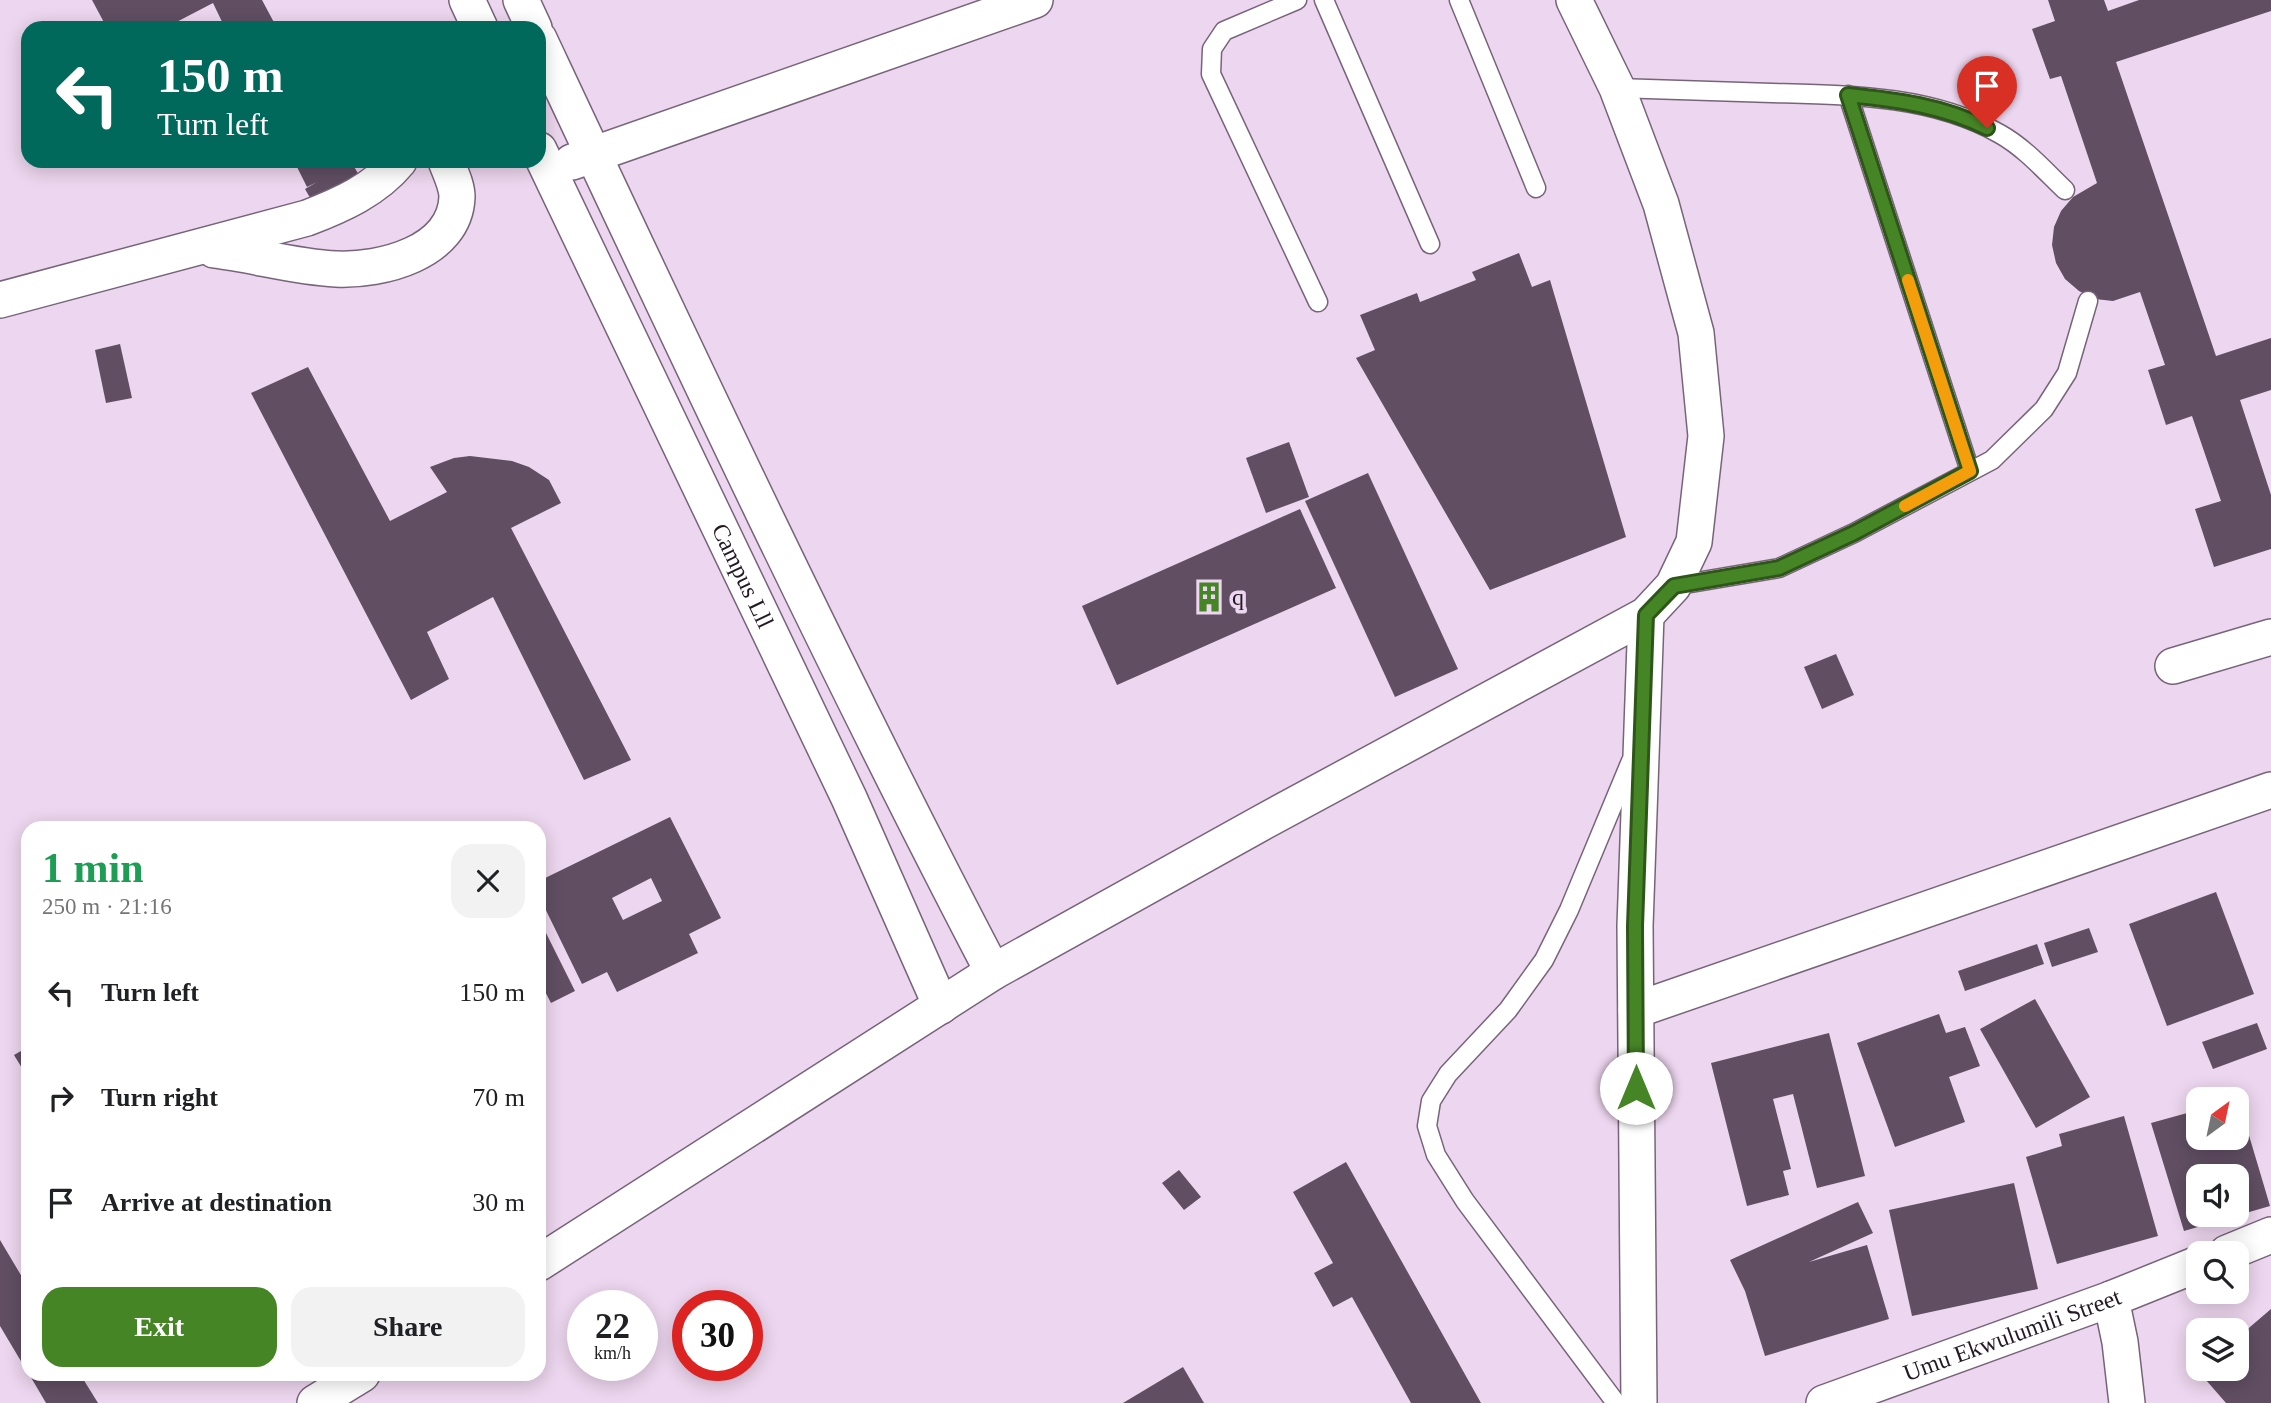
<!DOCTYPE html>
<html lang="en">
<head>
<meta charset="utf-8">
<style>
	:root { --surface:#fff; --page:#f2f2f2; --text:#202124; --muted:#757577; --accent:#468526 }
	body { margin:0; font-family:"Times New Roman",serif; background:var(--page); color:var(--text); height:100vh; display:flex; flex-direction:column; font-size:26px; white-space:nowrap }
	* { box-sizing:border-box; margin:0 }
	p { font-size:23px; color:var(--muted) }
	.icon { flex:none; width:38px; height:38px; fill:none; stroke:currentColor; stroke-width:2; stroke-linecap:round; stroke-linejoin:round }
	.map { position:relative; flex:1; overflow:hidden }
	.sheet { position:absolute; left:21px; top:821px; width:525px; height:560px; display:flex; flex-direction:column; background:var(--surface); border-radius:21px; box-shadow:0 4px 18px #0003 }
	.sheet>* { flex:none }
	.guide { position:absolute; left:21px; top:21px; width:525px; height:147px; border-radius:21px; box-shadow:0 4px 18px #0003; background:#00695c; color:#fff; overflow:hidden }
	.needle { width:46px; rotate:33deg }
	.buttons { position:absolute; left:2186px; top:1087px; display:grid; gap:14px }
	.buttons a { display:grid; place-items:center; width:63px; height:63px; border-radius:14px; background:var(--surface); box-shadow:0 4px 18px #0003; font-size:35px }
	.speed { position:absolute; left:567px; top:1290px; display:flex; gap:14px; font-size:35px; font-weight:700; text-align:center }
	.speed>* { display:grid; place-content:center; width:91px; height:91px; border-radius:50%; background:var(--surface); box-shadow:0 4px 18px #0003; line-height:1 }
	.speed small { font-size:18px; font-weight:400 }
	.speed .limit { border:10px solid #d22; background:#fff; color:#111 }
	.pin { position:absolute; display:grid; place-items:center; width:60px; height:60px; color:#fff; margin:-72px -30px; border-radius:50% 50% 50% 0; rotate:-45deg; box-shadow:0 0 7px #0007 }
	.pin .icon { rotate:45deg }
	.me { position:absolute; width:77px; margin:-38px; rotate:0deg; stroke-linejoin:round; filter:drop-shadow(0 0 5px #0008) }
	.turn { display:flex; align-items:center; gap:24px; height:147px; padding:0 21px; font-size:32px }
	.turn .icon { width:91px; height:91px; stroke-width:2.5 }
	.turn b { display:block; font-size:49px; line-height:60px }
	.round { display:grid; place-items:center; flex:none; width:74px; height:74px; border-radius:21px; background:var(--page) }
	.summary { display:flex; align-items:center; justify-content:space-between; height:119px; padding:0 21px }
	h1 { font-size:42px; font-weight:700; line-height:52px; color:#1e9e55 }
	.cta { display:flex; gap:14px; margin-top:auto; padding:14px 21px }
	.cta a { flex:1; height:80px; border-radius:21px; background:var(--accent); color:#fff; font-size:28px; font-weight:700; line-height:80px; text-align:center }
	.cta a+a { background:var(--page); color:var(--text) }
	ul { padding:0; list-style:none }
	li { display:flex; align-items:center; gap:21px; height:105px; padding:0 21px }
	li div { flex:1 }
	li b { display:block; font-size:26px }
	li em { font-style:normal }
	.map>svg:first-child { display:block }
</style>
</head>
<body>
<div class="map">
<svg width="2271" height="1403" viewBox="0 0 2271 1403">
	<rect width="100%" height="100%" fill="#edd6ef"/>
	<g fill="#614e63" fill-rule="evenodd">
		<path d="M92,0H262L277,28H225L213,3L165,28H107Z"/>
		<path d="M2048,0H2104L2108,11L2139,0H2271V11L2116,62L2216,356L2271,338V390L2240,400L2271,495V549L2214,567L2195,509L2221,501L2192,416L2166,425L2148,370L2165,365L2140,292L2113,301L2095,299L2079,291L2065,279L2056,263L2052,245L2054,227L2061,211L2073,197L2097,183L2061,76L2050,79L2032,29L2055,21Z"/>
		<path d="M294,161H347L349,164L352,163L364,184L317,210L305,189L317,182L307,187Z"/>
		<path d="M1519,253L1532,287L1550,280L1626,537L1490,590L1356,358L1375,350L1360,315L1417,293L1420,302L1476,280L1472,272Z"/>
		<path d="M120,344L132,398L106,403L95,350Z"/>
		<path d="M308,367L390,521L447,492L430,467L454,458L470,456L512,461L529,467L549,480L561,503L511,528L631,760L584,780L493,597L427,632L449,679L411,700L251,393Z"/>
		<path d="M1289,442L1309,497L1266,513L1246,458Z"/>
		<path d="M1368,473L1458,669L1395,697L1305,501Z"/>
		<path d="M1300,509L1336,588L1117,685L1082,606Z"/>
		<path d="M1836,654L1854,695L1822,709L1804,667Z"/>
		<path d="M670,817L721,918L689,934L698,953L617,992L607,972L582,984L539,896V881ZM651,878L662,901L623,920L612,898Z"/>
		<path d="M2216,892L2254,994L2167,1026L2129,924Z"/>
		<path d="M539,919L575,991L551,1003L539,980Z"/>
		<path d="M2089,928L2098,952L2052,967L2044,943Z"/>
		<path d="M2037,944L2044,964L1965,991L1958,971Z"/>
		<path d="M2035,999L2090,1097L2036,1128L1980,1029Z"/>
		<path d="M1939,1014L1946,1033L1965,1027L1980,1066L1949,1077L1965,1122L1895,1147L1857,1043Z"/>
		<path d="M2257,1023L2267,1049L2213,1069L2202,1042Z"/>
		<path d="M1829,1033L1865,1176L1817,1188L1793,1094L1773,1099L1791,1169L1783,1171L1789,1195L1747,1206L1711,1063Z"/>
		<path d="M28,1047V1078L14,1055Z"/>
		<path d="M2237,1095L2270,1206L2184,1231L2151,1123L2198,1110V1138H2236ZM2198,1176H2236V1214H2198Z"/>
		<path d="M2124,1116L2158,1236L2057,1264L2026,1157L2062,1146L2059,1134Z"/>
		<path d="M1346,1162L1481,1403H1411L1352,1297L1333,1307L1314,1273L1333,1263L1293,1192Z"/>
		<path d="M1179,1170L1201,1197L1184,1210L1162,1183Z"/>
		<path d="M2014,1183L2038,1289L1912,1316L1889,1210Z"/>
		<path d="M1858,1202L1873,1233L1809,1262L1867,1245L1889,1319L1765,1356L1745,1291L1730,1260Z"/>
		<path d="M0,1240L28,1287V1373L0,1326Z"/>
		<path d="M2271,1309V1403H2226L2199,1372L2203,1368H2236V1339Z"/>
		<path d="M1183,1367L1204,1403H1123Z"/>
		<path d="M29,1374H80L98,1403H46Z"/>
	</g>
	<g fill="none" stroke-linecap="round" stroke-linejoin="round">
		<g stroke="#78647a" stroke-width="21">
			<g id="lane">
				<path d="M1297,0L1224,31L1212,49L1211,74L1318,302"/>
				<path d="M1324,0L1430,244"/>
				<path d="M1459,0L1536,188"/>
				<path d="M1617,88C1669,90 1720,91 1772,93C1849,95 1931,95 2000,134C2025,148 2045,171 2065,190"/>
				<path d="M1848,95L1970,471"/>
				<path d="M1673,586L1779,568L1854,533L1992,460L2044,409L2067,373L2088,301"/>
				<path d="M1616,1403L1465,1201L1436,1155L1427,1126L1431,1101L1448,1074L1508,1010L1544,960L1569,910L1631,761"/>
			</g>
		</g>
		<g stroke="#78647a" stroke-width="38">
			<g id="street">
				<path d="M467,0L480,28"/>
				<path d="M521,0L534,28"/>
				<path d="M539,39C686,352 833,666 993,972"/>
				<path id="s1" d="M539,150L849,798L941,1006"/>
				<path d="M572,162L1035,0"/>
				<path d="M214,250C255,255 295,267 336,269C381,271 455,253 457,197C457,185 450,172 446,161"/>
				<path d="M0,300L307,218C341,205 375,190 399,161"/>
				<path d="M2173,666L2271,637"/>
				<path d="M1636,1010L2271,790"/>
				<path d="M2227,1253L2271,1235"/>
				<path d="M539,1263L993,972L1263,822L1646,615L1673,586L1694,542L1706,436L1696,333L1661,204L1617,88L1574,0"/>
				<path d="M2111,1299L2120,1342L2127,1403"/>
				<path d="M315,1403L362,1374"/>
				<path d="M1639,1403L1635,926L1646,615"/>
				<path id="s2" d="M1824,1403L2111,1299L2198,1264"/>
			</g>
		</g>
		<use href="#lane" stroke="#fff" stroke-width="18"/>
		<use href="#street" stroke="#fff" stroke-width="35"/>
	</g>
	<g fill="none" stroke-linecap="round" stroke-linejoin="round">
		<g stroke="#2e5619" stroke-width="18">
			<path id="route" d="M1636,1088L1635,926L1646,615L1674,586L1779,568L1854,533L1970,471L1848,95C1897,100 1943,106 1987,128"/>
		</g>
		<use href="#route" stroke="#468526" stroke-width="12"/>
		<path stroke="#f59e0b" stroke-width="12" d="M1905,506L1970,471L1908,280"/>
	</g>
	<defs>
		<g id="building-bare" transform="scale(2.415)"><path d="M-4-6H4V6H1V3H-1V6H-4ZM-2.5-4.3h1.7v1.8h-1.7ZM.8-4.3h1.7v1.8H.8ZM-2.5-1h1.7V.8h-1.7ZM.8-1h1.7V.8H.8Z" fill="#468526" stroke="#edd6ef" stroke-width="2.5" paint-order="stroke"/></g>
	</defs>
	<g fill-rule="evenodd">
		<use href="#building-bare" x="1209" y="597"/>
	</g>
	<g text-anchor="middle" stroke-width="7" stroke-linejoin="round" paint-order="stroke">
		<g font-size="24" fill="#231a23" stroke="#edd6ef">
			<text dy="8" stroke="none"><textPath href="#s1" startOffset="472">Campus Lll</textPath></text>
			<text dy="8" stroke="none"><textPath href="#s2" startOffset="200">Umu Ekwulumili Street</textPath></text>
		</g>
		<g font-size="24" fill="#231a23" stroke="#edd6ef" text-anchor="start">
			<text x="1232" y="605">q</text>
		</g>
	</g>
</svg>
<div class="buttons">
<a><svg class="needle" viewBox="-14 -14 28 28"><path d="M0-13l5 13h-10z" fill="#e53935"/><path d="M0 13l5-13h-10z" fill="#757577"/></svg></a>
<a><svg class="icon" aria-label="sound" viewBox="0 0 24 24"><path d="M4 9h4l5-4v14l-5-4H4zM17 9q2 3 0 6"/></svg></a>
<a><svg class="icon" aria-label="search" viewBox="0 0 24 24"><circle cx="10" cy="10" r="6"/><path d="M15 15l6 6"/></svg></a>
<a><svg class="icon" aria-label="layers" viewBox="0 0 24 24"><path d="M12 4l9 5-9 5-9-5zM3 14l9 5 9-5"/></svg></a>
</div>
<div class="speed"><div>22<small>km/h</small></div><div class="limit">30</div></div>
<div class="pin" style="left:1987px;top:128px;background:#d93025"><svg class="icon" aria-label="arrive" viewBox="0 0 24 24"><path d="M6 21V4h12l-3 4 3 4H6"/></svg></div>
<svg class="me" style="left:1636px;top:1088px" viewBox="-20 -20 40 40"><circle r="19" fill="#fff"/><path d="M0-13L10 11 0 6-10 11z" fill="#468526"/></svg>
<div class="guide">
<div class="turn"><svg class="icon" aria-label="left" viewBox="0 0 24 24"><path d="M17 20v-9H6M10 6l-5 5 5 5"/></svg><div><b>150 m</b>Turn left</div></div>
</div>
<section class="sheet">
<div class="summary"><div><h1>1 min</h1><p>250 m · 21:16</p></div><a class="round"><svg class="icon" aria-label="close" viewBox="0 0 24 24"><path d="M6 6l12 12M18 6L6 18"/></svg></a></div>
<ul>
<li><svg class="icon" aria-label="left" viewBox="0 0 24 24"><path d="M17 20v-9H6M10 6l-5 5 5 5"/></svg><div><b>Turn left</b></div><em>150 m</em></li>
<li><svg class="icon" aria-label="right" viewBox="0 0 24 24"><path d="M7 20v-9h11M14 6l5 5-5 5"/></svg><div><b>Turn right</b></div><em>70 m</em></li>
<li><svg class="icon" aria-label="arrive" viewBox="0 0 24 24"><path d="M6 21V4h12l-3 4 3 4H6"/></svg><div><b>Arrive at destination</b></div><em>30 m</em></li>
</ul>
<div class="cta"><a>Exit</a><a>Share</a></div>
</section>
</div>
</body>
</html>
